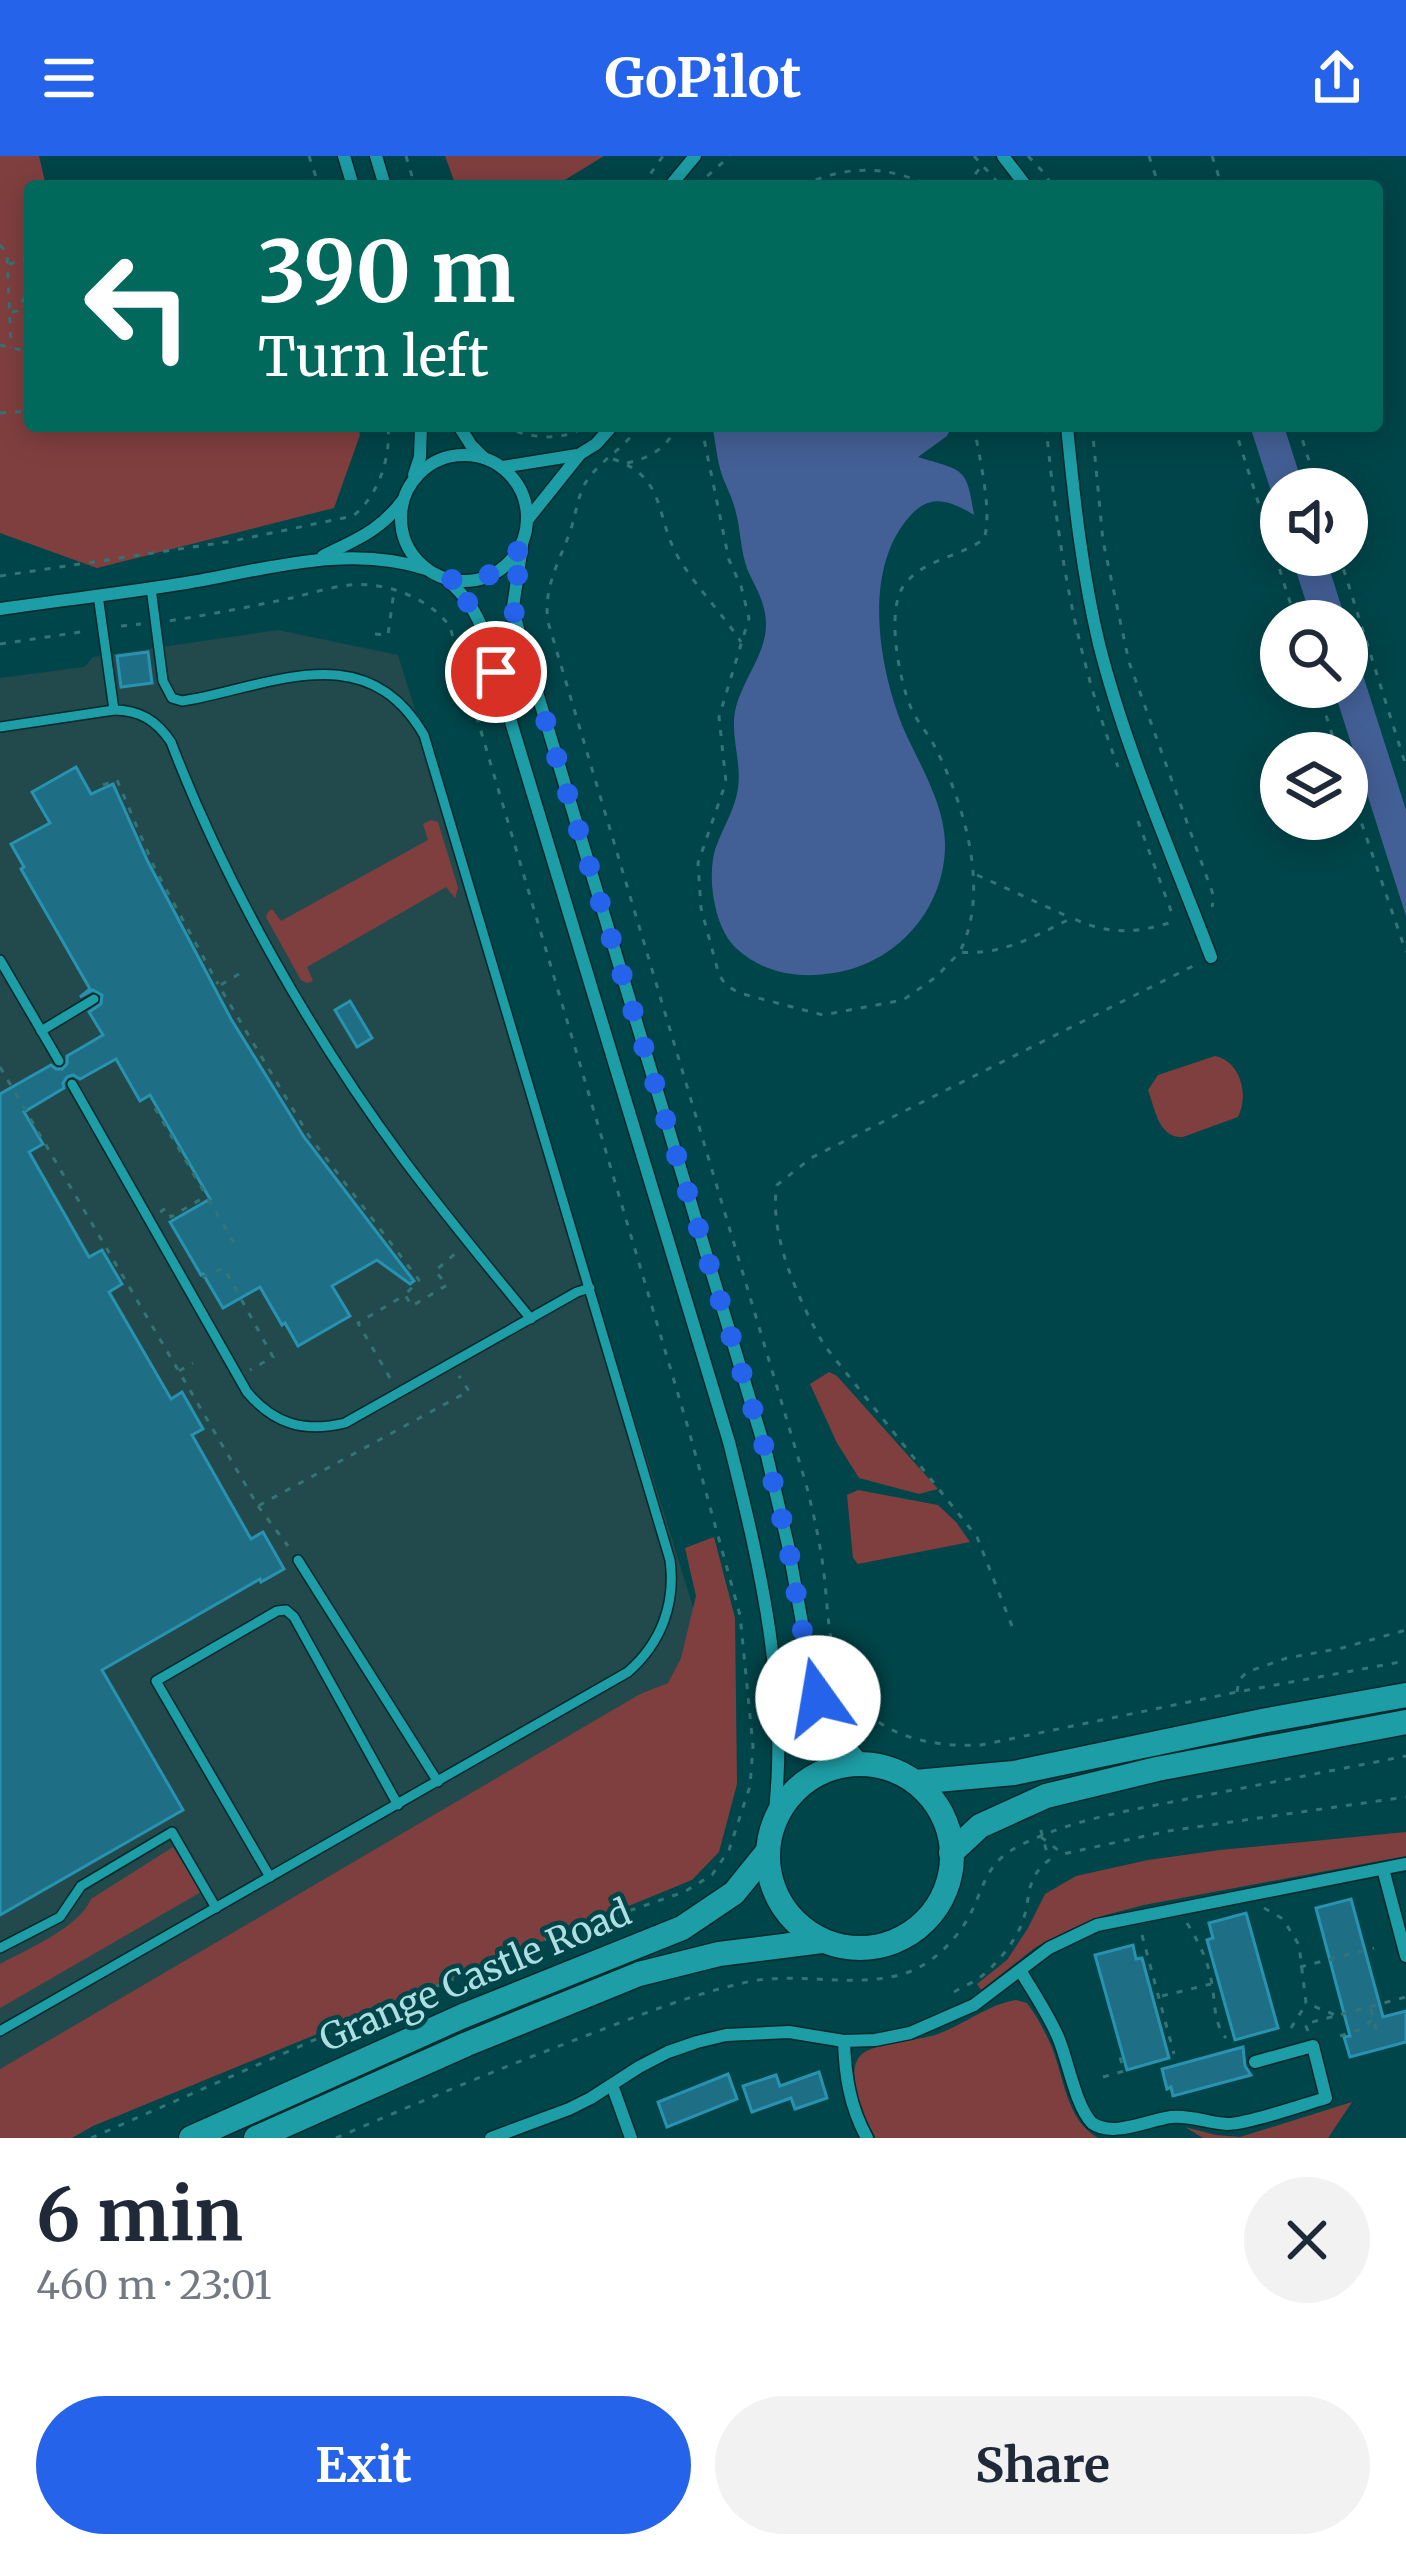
<!DOCTYPE html>
<html lang="en">
<head>
<meta charset="utf-8">
<style>
	:root { --surface:#fff; --page:#f2f2f3; --text:#1f2937; --muted:#747a83; --accent:#2563eb }
	body { margin:0; font-family:Merriweather,serif; background:var(--page); color:var(--text); height:100vh; display:flex; flex-direction:column; font-size:45px; white-space:nowrap }
	* { box-sizing:border-box; margin:0 }
	p { font-size:39px; color:var(--muted) }
	.icon { flex:none; width:66px; height:66px; fill:none; stroke:currentColor; stroke-width:2; stroke-linecap:round; stroke-linejoin:round }
	.map { position:relative; height:1982px; overflow:hidden }
	.details { display:flex; flex-direction:column; background:var(--surface); flex:1 }
	.details>* { flex:none }
	.top-card { position:absolute; left:24px; top:24px; width:1359px; height:252px; border-radius:12px; box-shadow:0 6px 30px #0003; background:#00695c; color:#fff; overflow:hidden }
	.buttons { position:absolute; left:1260px; top:312px; display:grid; gap:24px }
	.buttons a { display:grid; place-items:center; width:108px; height:108px; border-radius:50%; background:var(--surface); box-shadow:0 6px 30px #0003; font-size:60px }
	.pin { position:absolute; display:grid; place-items:center; width:102px; height:102px; color:#fff; margin:-51px; border:6px solid #fff; border-radius:50%; box-shadow:0 3px 12px #0007 }
	.me { position:absolute; width:132px; margin:-66px; rotate:347deg; stroke-linejoin:round; filter:drop-shadow(0 0 9px #0008) }
	.turn { display:flex; align-items:center; gap:42px; height:252px; padding:0 36px; font-size:54px }
	.turn .icon { width:156px; height:156px; stroke-width:2.5 }
	.turn b { display:block; font-size:84px; line-height:102px }
	.round { display:grid; place-items:center; flex:none; width:126px; height:126px; border-radius:63px; background:var(--page) }
	.headline { display:flex; align-items:center; justify-content:space-between; height:204px; padding:0 36px }
	h1 { font-size:72px; font-weight:700; line-height:90px }
	.cta { display:flex; gap:24px; margin-top:auto; padding:24px 36px }
	.cta a { flex:1; height:138px; border-radius:72px; background:var(--accent); color:#fff; font-size:48px; font-weight:700; line-height:138px; text-align:center }
	.cta a+a { background:var(--page); color:var(--text) }
	header { display:flex; justify-content:space-between; align-items:center; height:156px; padding:0 36px; background:var(--accent); color:#fff; font-size:54px; font-weight:700 }
	.map>svg:first-child { display:block }
</style>
</head>
<body>
<header><svg class="icon" aria-label="menu" viewBox="0 0 24 24"><path d="M4 6h16M4 12h16M4 18h16"/></svg>GoPilot<svg class="icon" aria-label="share" viewBox="0 0 24 24"><path d="M12 15V3M7 8l5-5 5 5M5 13v7h14v-7"/></svg></header>
<div class="map">
<svg width="1406" height="1982" viewBox="0 0 1406 1982">
	<rect width="100%" height="100%" fill="#004549"/>
	<path fill="#224a4d" d="M278,474L398,499L694,1454L681,1502L668,1527L640,1538L0,1913V522L84,511L93,501Z"/>
	<g fill="#803f3f">
		<path d="M0,0H39L46,30H30V270H358L360,279L334,352L97,412L0,377Z"/>
		<path d="M445,0H604L555,30H456Z"/>
		<path d="M431,664L438,666L458,732L455,742L446,731L307,811L313,825L307,827L301,824L266,761L268,756L272,753L281,765L428,684L423,668Z"/>
		<path d="M1215,900C1241,905 1249,940 1238,961L1183,981C1159,983 1155,953 1148,934L1158,919Z"/>
		<path d="M829,1216L837,1220L938,1333L919,1338L859,1322L837,1287L810,1228Z"/>
		<path d="M858,1334L938,1349L956,1366L970,1386L858,1408L853,1402L847,1339Z"/>
		<path d="M714,1381L735,1462L737,1628L719,1696L692,1724L93,1970L72,1982H0V1913L640,1538L668,1527L681,1502L696,1440L685,1392Z"/>
		<path d="M1406,1676V1700L1144,1749L1102,1760L1067,1775L1036,1791L981,1834L977,1828L1007,1804L1028,1772L1045,1738L1076,1720L1148,1704L1220,1694Z"/>
		<path d="M173,1691L201,1736L0,1852V1808C26,1794 80,1771 91,1743Z"/>
		<path d="M1016,1844L1027,1847C1037,1860 1044,1874 1051,1889C1064,1920 1066,1964 1098,1982H876C865,1963 840,1910 865,1896C881,1886 918,1885 938,1878C965,1868 989,1848 1016,1844Z"/>
		<path d="M1352,1946L1328,1982H1203L1185,1971L1216,1979L1240,1981Z"/>
	</g>
	<g fill="#436096">
		<path d="M715,270H952L947,280L918,301C963,315 967,310 974,359C950,344 930,337 910,360C861,414 879,515 905,576C921,611 944,648 945,687C946,746 905,799 848,814C808,824 768,821 737,793C714,773 706,719 716,691C723,671 735,654 738,632C742,604 729,578 736,551C744,521 767,497 766,466C765,446 756,432 748,415C740,395 741,373 735,353C732,341 726,330 722,319C717,304 716,289 713,274Z"/>
		<path d="M1250,270H1284L1304,333H1281V366Z"/>
		<path d="M1291,399H1325L1346,465H1312Z"/>
		<path d="M1347,469L1406,654V760L1333,531H1347Z"/>
	</g>
	<g fill="#1e6e85" stroke="#2893b1" stroke-width="3">
		<path d="M148,496L152,527L121,531L117,500Z"/>
		<path d="M76,611L91,638L113,628L148,706L231,863L304,981L414,1125L410,1128L377,1104L332,1130L350,1160L298,1190L285,1167L282,1169L260,1131L223,1152L203,1118L201,1119L170,1066L210,1043L150,939L140,945L116,903L80,923L73,919L67,921L63,927L64,932L24,956L43,988L29,996L89,1101L102,1094L122,1128L109,1136L171,1243L182,1236L203,1273L192,1279L251,1383L263,1376L284,1413L261,1426L260,1423L102,1514L183,1654L0,1759V938L51,909L56,913H62L67,908V900L103,879L89,856L101,848L102,839L93,834L80,841L90,833L21,713L24,711L11,688L50,667L32,636Z"/>
		<path d="M350,845L372,882L357,891L335,854Z"/>
		<path d="M1351,1743L1383,1861L1406,1855V1886L1350,1901L1344,1881L1350,1880L1316,1752Z"/>
		<path d="M1246,1757L1278,1872L1235,1884L1207,1784L1213,1782L1209,1767Z"/>
		<path d="M1133,1789L1136,1803L1142,1802L1169,1902L1127,1914L1095,1799Z"/>
		<path d="M1243,1891L1245,1910L1251,1919L1173,1940L1171,1931L1167,1933L1162,1913Z"/>
		<path d="M819,1916L827,1942L795,1953L791,1942L752,1956L743,1930L776,1919L780,1930Z"/>
		<path d="M728,1918L737,1943L667,1971L658,1946Z"/>
	</g>
	<g fill="none" stroke-linecap="round" stroke-linejoin="round">
		<g stroke="#03292b" stroke-width="12">
			<g id="lane">
				<path d="M98,439L114,554C140,554 157,565 171,586C226,730 312,880 404,1004C445,1059 488,1111 531,1163"/>
				<path d="M0,571L114,554"/>
				<path d="M0,804L59,905"/>
				<path d="M41,875L94,843"/>
				<path d="M72,928L247,1236C274,1268 304,1277 345,1267L577,1136L590,1132"/>
				<path d="M298,1404L438,1626"/>
				<path d="M270,1721L156,1525L277,1455L286,1454L294,1461L398,1649"/>
				<path d="M0,1792L60,1761L81,1730L172,1676L216,1752"/>
				<path d="M0,1875L628,1516C661,1487 676,1448 670,1404L424,579C370,486 285,523 199,542L182,545L172,542L163,525L151,432"/>
			</g>
		</g>
		<g stroke="#03292b" stroke-width="15">
			<g id="street">
				<path d="M344,0L353,30"/>
				<path d="M376,0L385,30"/>
				<path d="M1003,0L1026,30"/>
				<path d="M670,30L695,0"/>
				<path d="M459,270L471,289L484,302"/>
				<path d="M1067,270C1074,343 1082,417 1099,488C1126,595 1172,698 1211,801"/>
				<circle cx="464" cy="362" r="63"/>
				<path d="M502,311L577,299"/>
				<path d="M414,319L420,301L421,270"/>
				<path d="M528,363L580,298L596,288L612,270"/>
				<path d="M522,390L513,451L518,473L767,1300L788,1389L813,1528L823,1555L835,1574L865,1608"/>
				<path d="M323,400C357,383 380,375 403,344"/>
				<path d="M446,423C466,440 476,455 485,480L729,1286C761,1413 791,1540 773,1671"/>
				<path d="M0,453C62,444 124,437 186,427C264,414 348,387 426,413"/>
				<path d="M1383,1713L1406,1800"/>
				<path d="M1021,1816C1034,1837 1048,1858 1058,1881C1068,1904 1075,1949 1092,1967C1113,1982 1148,1964 1171,1961C1191,1959 1208,1967 1227,1968C1248,1968 1302,1949 1326,1942L1313,1890L1255,1906"/>
				<path d="M844,1885C845,1920 850,1951 867,1982"/>
				<path d="M612,1929L631,1982"/>
				<path d="M491,1982L569,1953L591,1942L639,1911L668,1896L697,1886L726,1879L789,1876L844,1885L875,1884L910,1877L974,1849L1049,1792L1097,1769L1406,1708"/>
			</g>
		</g>
		<g stroke="#03292b" stroke-width="27">
			<g id="secondary">
				<circle cx="860" cy="1700" r="92"/>
				<path d="M915,1626L1014,1617L1267,1564L1406,1539"/>
				<path d="M951,1697L980,1670L1046,1640L1157,1613L1406,1566"/>
				<path d="M191,1982L463,1860L682,1772L734,1737L768,1695"/>
				<path d="M256,1982L467,1888L639,1818L719,1798L822,1785"/>
			</g>
		</g>
		<g stroke="#347477" stroke-width="3" stroke-dasharray="6 9" stroke-linecap="butt">
			<path d="M309,0L319,30"/>
			<path d="M406,0L415,30"/>
			<path d="M974,0L1001,30"/>
			<path d="M1028,0L1045,18L1052,30"/>
			<path d="M1149,0L1159,30"/>
			<path d="M1212,0L1222,30"/>
			<path d="M642,30L663,0"/>
			<path d="M696,30L730,0"/>
			<path d="M802,30C844,9 887,9 930,30"/>
			<path d="M966,30L983,8"/>
			<path d="M0,89L7,97L11,192"/>
			<path d="M9,108L30,101"/>
			<path d="M12,156L17,155L30,132"/>
			<path d="M0,189L30,196"/>
			<path d="M0,257L30,255"/>
			<path d="M503,270C531,283 561,286 587,270"/>
			<path d="M639,270C626,290 606,301 591,319C578,334 577,354 571,373C560,405 543,430 548,466L806,1328C813,1355 819,1382 823,1410C828,1446 827,1486 841,1520C864,1577 926,1592 981,1589L1237,1536L1406,1505"/>
			<path d="M706,270L704,283L729,404L741,430L749,462L719,561L726,626L698,707L701,752L719,819L726,829L739,837L823,859L903,844L936,821L960,796C1001,800 1035,780 1072,762C1111,780 1136,777 1176,765"/>
			<path d="M1046,270C1058,392 1075,496 1118,611"/>
			<path d="M1092,270L1103,385L1129,506L1214,741L1212,751"/>
			<path d="M1234,270L1296,465"/>
			<path d="M1298,270L1318,333"/>
			<path d="M613,303C667,321 655,361 678,401C696,431 722,457 741,486"/>
			<path d="M627,307C650,302 667,292 677,270"/>
			<path d="M1339,399L1406,610"/>
			<path d="M0,420L233,385L353,360C378,340 391,302 388,270"/>
			<path d="M121,470L141,468"/>
			<path d="M375,478L388,479L394,435"/>
			<path d="M0,488L87,475"/>
			<path d="M1317,531L1338,597"/>
			<path d="M1347,625L1406,796"/>
			<path d="M103,629L117,624L155,713L218,828"/>
			<path d="M1138,665L1174,763"/>
			<path d="M977,719L1071,762"/>
			<path d="M961,793C990,734 964,647 935,591C928,577 917,566 911,552C899,524 885,452 905,428C924,403 960,401 984,383C993,355 979,301 974,270"/>
			<path d="M239,818L219,830L309,980L419,1124L405,1139"/>
			<path d="M0,911L258,1350L469,1235L459,1220"/>
			<path d="M155,952L234,1087"/>
			<path d="M160,1056L166,1052L171,1061L206,1040"/>
			<path d="M202,1121L224,1112L273,1201L250,1214"/>
			<path d="M179,1215L193,1207"/>
			<path d="M390,1222L358,1167L405,1139L412,1150L447,1129L435,1115L456,1097"/>
			<path d="M258,1350L288,1390"/>
			<path d="M1012,1470L977,1381L824,1189C800,1147 768,1079 777,1029L811,1002L1193,810"/>
			<path d="M1237,1536L1239,1524L1247,1516L1287,1502L1342,1492L1406,1474"/>
			<path d="M1041,1681L1063,1698L1168,1675L1406,1641"/>
			<path d="M1264,1752L1283,1763L1299,1789L1306,1847L1335,1859"/>
			<path d="M1187,1767C1198,1785 1207,1802 1211,1823C1216,1844 1212,1865 1226,1882"/>
			<path d="M1142,1779L1174,1898"/>
			<path d="M1300,1811L1374,1792"/>
			<path d="M954,1836C960,1832 970,1828 978,1823C995,1810 1011,1791 1020,1772C1033,1744 1022,1725 1049,1704L1040,1671"/>
			<path d="M1162,1840L1211,1828"/>
			<path d="M1371,1853L1378,1881"/>
			<path d="M1291,1872L1306,1848"/>
			<path d="M1308,1875L1305,1868L1406,1841"/>
			<path d="M1340,1880L1364,1872L1373,1863"/>
			<path d="M1103,1921L1124,1915L1118,1894"/>
			<path d="M91,1982L535,1787L684,1736L712,1719L729,1694L750,1630L753,1590L740,1459L689,1275L450,471C434,447 398,431 370,429C343,426 314,437 287,443C248,451 208,459 168,465"/>
			<path d="M336,1982C419,1946 503,1911 588,1879C640,1859 690,1839 743,1827C797,1814 854,1834 906,1817C932,1808 953,1787 967,1764C984,1735 983,1709 1017,1691C1070,1663 1133,1654 1192,1642C1263,1628 1335,1614 1406,1600"/>
		</g>
		<use href="#lane" stroke="#1d9da5" stroke-width="9"/>
		<use href="#street" stroke="#1d9da5" stroke-width="12"/>
		<use href="#secondary" stroke="#1d9da5" stroke-width="24"/>
	</g>
	<g fill="none" stroke-linecap="round" stroke-linejoin="round">
		<path stroke="#2563eb" stroke-width="21" stroke-dasharray="0 37.8" d="M496,516C484,477 478,450 446,423C479,427 503,419 522,389L513,451L518,473L767,1300L788,1389L809,1513L818,1542"/>
	</g>
	<g text-anchor="middle" stroke-width="9" stroke-linejoin="round" paint-order="stroke">
		<g font-size="36" fill="#addfe2" stroke="#004549">
			<text transform="translate(475 1819) rotate(-23)" y="13">Grange Castle Road</text>
		</g>
	</g>
</svg>
<div class="buttons">
<a><svg class="icon" aria-label="sound" viewBox="0 0 24 24"><path d="M4 9h4l5-4v14l-5-4H4zM17 9q2 3 0 6"/></svg></a>
<a><svg class="icon" aria-label="search" viewBox="0 0 24 24"><circle cx="10" cy="10" r="6"/><path d="M15 15l6 6"/></svg></a>
<a><svg class="icon" aria-label="layers" viewBox="0 0 24 24"><path d="M12 4l9 5-9 5-9-5zM3 14l9 5 9-5"/></svg></a>
</div>
<div class="pin" style="left:496px;top:516px;background:#d93025"><svg class="icon" aria-label="arrive" viewBox="0 0 24 24"><path d="M6 21V4h12l-3 4 3 4H6"/></svg></div>
<svg class="me" style="left:818px;top:1542px" viewBox="-20 -20 40 40"><circle r="19" fill="#fff"/><path d="M0-13L10 11 0 6-10 11z" fill="#2563eb"/></svg>
<div class="top-card">
<div class="turn"><svg class="icon" aria-label="left" viewBox="0 0 24 24"><path d="M17 20v-9H6M10 6l-5 5 5 5"/></svg><div><b>390 m</b>Turn left</div></div>
</div>
</div>
<section class="details">
<div class="headline"><div><h1>6 min</h1><p>460 m · 23:01</p></div><a class="round"><svg class="icon" aria-label="close" viewBox="0 0 24 24"><path d="M6 6l12 12M18 6L6 18"/></svg></a></div>
<div class="cta"><a>Exit</a><a>Share</a></div>
</section>
</body>
</html>
